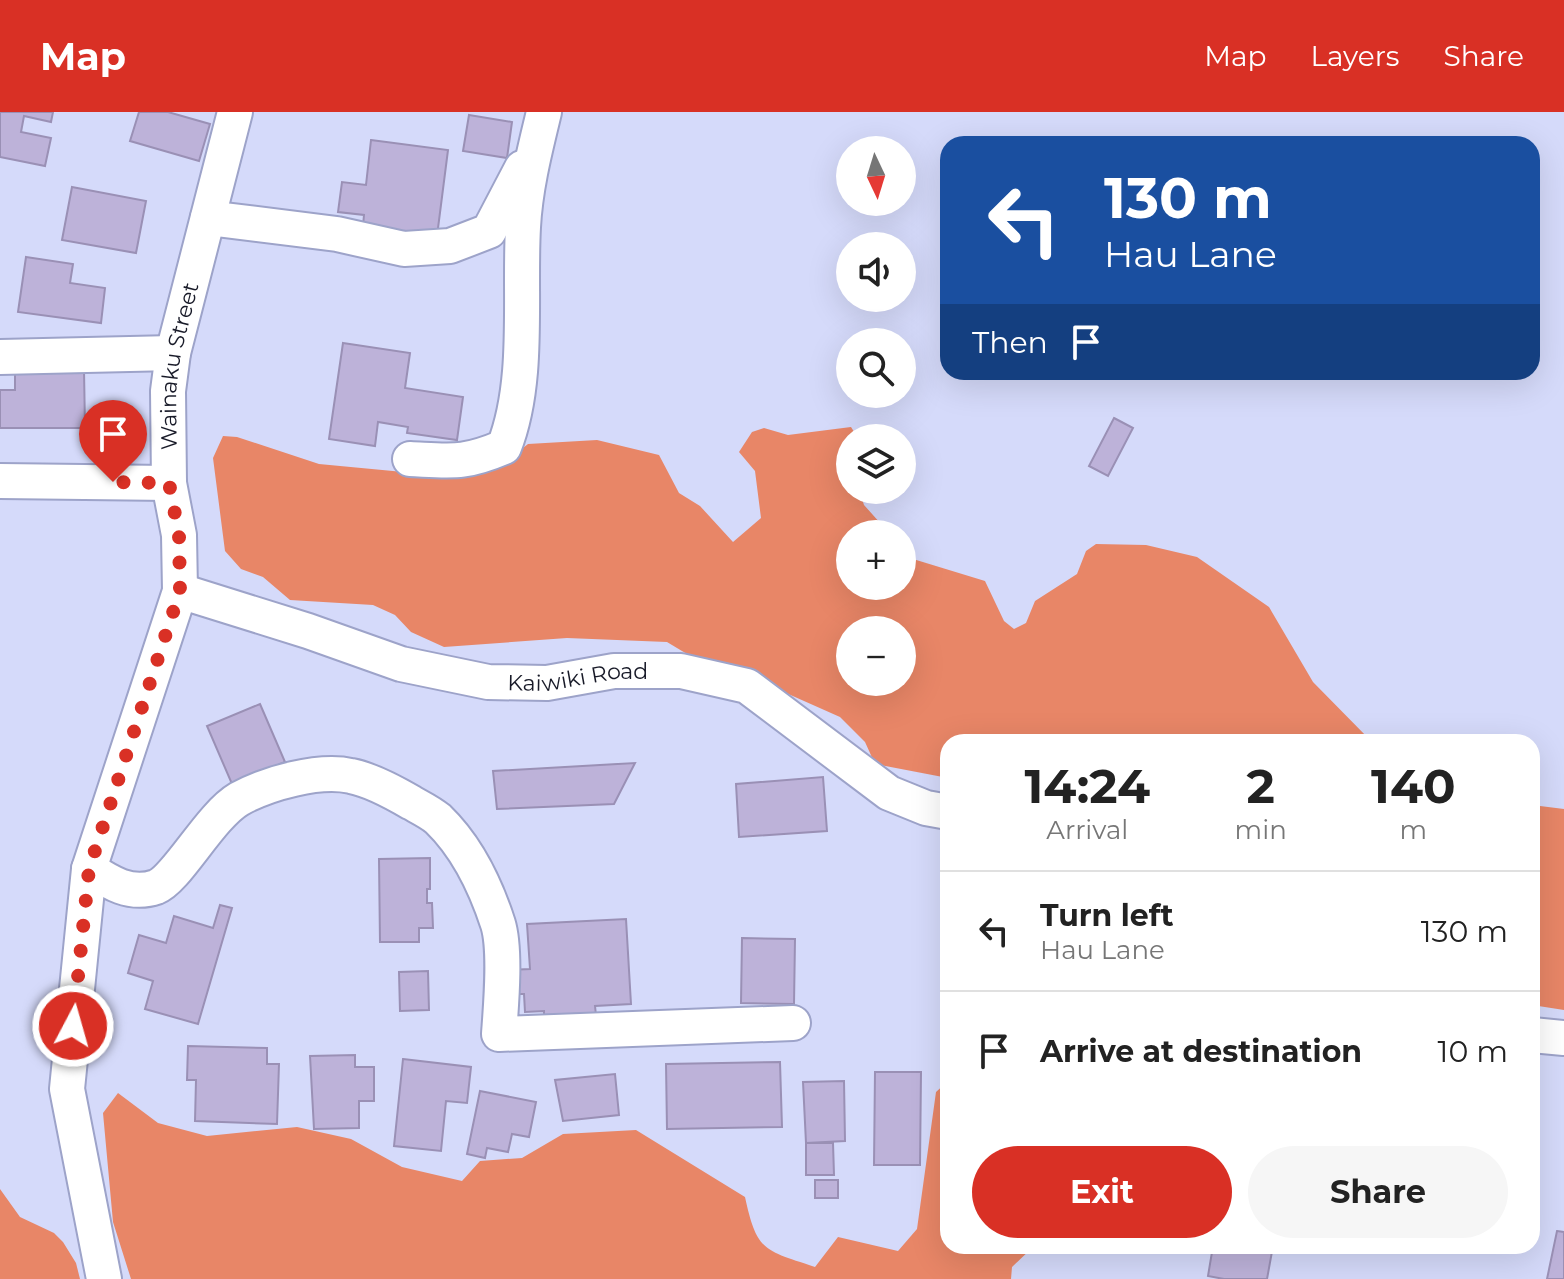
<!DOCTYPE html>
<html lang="en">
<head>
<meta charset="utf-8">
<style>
	:root { --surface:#fff; --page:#f6f6f6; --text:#222; --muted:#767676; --line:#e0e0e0; --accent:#d93025 }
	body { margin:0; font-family:Montserrat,sans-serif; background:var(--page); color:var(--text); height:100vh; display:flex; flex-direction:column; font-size:30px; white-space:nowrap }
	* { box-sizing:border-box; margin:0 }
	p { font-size:26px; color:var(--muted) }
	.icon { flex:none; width:44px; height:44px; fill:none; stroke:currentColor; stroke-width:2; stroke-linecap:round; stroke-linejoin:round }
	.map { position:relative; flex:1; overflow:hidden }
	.drawer { position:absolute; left:940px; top:622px; width:600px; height:520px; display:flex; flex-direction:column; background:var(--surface); border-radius:24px; box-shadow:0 8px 32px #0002 }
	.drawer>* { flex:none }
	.guide { position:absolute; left:940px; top:24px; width:600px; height:244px; border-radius:24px; box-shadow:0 8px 32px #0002; background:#1a4fa0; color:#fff; overflow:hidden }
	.needle { width:52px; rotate:176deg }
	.tools { position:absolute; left:836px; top:24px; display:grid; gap:16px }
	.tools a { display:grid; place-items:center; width:80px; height:80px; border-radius:50%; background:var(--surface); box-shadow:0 8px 32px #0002; font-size:40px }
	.pin { position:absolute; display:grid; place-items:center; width:68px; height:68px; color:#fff; margin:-82px -34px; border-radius:50% 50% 50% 0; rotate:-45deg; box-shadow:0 0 8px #0007 }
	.pin .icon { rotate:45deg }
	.me { position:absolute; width:88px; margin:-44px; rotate:6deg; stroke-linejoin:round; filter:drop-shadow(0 0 6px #0008) }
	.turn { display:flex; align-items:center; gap:28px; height:168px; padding:0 32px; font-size:36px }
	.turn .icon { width:104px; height:104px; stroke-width:2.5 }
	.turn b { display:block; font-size:56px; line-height:68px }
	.then { display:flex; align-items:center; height:76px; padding:0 32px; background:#0003; gap:16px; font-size:30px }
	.eta { display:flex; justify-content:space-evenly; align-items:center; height:136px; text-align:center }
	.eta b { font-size:48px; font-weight:700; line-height:56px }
	.action { display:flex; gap:16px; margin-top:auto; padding:16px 32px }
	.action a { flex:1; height:92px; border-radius:48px; background:var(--accent); color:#fff; font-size:32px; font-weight:700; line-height:92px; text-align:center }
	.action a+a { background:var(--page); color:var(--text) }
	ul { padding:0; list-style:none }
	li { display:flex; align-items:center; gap:24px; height:120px; padding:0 32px; border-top:2px solid var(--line) }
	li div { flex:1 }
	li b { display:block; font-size:30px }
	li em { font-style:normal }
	header { display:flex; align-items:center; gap:48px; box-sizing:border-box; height:112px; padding:0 40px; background:var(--accent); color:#fff }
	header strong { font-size:38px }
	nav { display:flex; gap:44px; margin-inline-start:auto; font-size:28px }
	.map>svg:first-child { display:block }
</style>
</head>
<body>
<header>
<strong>Map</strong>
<nav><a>Map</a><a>Layers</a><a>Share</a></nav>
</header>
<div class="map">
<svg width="1564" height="1167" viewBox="0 0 1564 1167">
	<rect width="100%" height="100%" fill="#d5dafa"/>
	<g fill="#e88667" fill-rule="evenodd">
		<path d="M851,315L858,326H850V378H859L864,393L890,422H850V474H902V435L913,447L985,469L1004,509L1014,517L1026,511L1035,489L1077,462L1086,439L1096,432L1146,433L1197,445L1269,495L1313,570L1372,630H948V666L875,652L865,630L840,605L786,581L727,566L667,530L567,526L444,535L411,520L395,503L373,493L290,488L263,465L241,457L225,439L213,346L223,324L237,325L319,352L435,363L496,357L528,332L597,328L659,343L679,381L700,394L733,430L761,406L755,359L739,340L752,320L764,316L788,323ZM850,518H902V570H850Z"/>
		<path d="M1532,693L1564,697V898L1532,893Z"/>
		<path d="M948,969V1134H1034L1012,1155L1011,1167H131L113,1110L103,1001L118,981L158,1011L207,1024L297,1015L351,1027L402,1055L462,1069L480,1049L522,1046L563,1022L636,1018L745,1085C757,1140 764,1138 815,1155L838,1125L898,1139L917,1117L936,980Z"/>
		<path d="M0,1077L20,1105L54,1121L63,1130L76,1151L80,1167H0Z"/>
	</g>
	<g fill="#bdb2d9" stroke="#9a90b5" stroke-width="2">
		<path d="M0,0H53L51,10L24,4L21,20L51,26L45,54L0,45Z"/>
		<path d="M139,0H168L210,12L199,49L130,29Z"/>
		<path d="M469,3L512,10L507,46L463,39Z"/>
		<path d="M371,28L448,38L437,124L363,114L364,103L338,100L342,70L366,73Z"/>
		<path d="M72,75L146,89L136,141L62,128Z"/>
		<path d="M26,145L73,152L70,171L105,176L101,211L18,200Z"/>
		<path d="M343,231L410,241L405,276L463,285L457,328L407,321L408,315L378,310L375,334L329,327Z"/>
		<path d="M15,258H84L85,316H0V278H15Z"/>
		<path d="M1114,306L1133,316L1108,364L1089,354Z"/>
		<path d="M260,592L285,650L232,672L207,614Z"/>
		<path d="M635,651L614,692L497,697L493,659Z"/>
		<path d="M823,665L827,719L739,725L736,672Z"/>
		<path d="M430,746V777H427V791H432L433,816H419V830H380L379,747Z"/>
		<path d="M220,793L232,796L198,912L145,897L153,869L128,861L139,823L166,831L174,804L213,816Z"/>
		<path d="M626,807L631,892L595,894L596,903L544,906V899L525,900L524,882H506L505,858L530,857L527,812Z"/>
		<path d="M742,826L795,827L794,892L741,891Z"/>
		<path d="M428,859L429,898L400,899L399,860Z"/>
		<path d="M188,934L267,936V952H279L277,1012L195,1009L196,968H187Z"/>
		<path d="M355,943V955H374V989H359V1016L314,1017L310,944Z"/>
		<path d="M403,947L471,955L467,991L446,989L441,1039L394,1034Z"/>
		<path d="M780,950L782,1015L667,1017L666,952Z"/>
		<path d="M875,960H921L920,1053H874Z"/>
		<path d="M615,962L619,1003L563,1009L555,968Z"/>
		<path d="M844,969L845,1029L806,1031L803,970Z"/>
		<path d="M480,979L536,990L529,1025L512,1022L508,1040L487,1036L485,1046L467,1042Z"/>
		<path d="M806,1031H833L834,1063H806Z"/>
		<rect x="815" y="1068" width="23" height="18"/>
		<path d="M1557,1119L1564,1120V1167H1547Z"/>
		<path d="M1213,1134H1273L1267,1167H1224L1208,1164Z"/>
	</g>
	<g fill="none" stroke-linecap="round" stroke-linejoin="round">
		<g stroke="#9da3c9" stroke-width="38">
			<g id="street">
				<path d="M208,106L337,122L404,137L450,134L489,119L522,56"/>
				<path d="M0,245L173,241"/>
				<path d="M410,347C453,349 464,352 504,335C530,269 519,185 523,115C525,76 535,37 544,0"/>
				<path d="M0,369L169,371"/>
				<path id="s1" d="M180,479L308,519L401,552L488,570L547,571L614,559H681L747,574L889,681L926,696L948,700"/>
				<path d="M89,757C109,770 130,784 156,775C177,767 210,704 239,687C268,671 319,657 351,664C372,668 395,681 412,691C421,696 431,701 438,707C467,735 486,775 498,812C506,838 501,894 499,922L793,911"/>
				<path d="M1532,923L1564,926"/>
				<path id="s2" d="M104,1167L67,977L89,757L180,479L179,423L169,371L168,279L173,241L235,0"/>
			</g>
		</g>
		<use href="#street" stroke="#fff" stroke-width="34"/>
	</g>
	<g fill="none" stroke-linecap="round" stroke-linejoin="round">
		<path stroke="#d93025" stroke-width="14" stroke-dasharray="0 25.2" d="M73,914L89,757L180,479L179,423L169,371L113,370"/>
	</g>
	<g text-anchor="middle" stroke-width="6" stroke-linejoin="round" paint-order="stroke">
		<g font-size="22" fill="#181a28" stroke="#e5e8f9">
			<text dy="8" stroke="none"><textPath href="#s2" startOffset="934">Wainaku Street</textPath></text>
			<text dy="8" stroke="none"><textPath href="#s1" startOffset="412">Kaiwiki Road</textPath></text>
		</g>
	</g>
</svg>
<div class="tools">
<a><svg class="needle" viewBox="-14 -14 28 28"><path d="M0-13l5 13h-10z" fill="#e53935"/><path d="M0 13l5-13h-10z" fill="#767676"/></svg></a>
<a><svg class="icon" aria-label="sound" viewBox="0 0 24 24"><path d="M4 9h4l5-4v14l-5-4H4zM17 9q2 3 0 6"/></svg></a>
<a><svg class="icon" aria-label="search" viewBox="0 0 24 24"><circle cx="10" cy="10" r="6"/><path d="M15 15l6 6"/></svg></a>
<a><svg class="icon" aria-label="layers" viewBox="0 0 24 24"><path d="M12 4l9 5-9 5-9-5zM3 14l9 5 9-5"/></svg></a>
<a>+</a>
<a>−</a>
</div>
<div class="pin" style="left:113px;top:370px;background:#d93025"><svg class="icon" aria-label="arrive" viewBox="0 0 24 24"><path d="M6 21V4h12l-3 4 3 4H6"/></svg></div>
<svg class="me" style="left:73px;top:914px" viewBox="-20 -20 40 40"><circle r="17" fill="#d93025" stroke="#fff" stroke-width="3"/><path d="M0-11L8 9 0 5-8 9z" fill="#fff"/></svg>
<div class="guide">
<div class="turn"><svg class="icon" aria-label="left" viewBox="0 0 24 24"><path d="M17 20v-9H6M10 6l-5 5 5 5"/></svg><div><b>130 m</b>Hau Lane</div></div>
<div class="then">Then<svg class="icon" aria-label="arrive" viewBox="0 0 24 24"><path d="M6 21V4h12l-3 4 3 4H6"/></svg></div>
</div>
<section class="drawer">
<div class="eta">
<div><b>14:24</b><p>Arrival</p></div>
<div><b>2</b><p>min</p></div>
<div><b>140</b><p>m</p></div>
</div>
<ul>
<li><svg class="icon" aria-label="left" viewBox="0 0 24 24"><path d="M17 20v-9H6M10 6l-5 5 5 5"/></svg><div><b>Turn left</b><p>Hau Lane</p></div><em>130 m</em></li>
<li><svg class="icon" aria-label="arrive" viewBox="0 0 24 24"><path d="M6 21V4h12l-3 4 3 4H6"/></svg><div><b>Arrive at destination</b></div><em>10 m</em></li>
</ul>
<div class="action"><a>Exit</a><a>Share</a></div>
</section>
</div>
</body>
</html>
